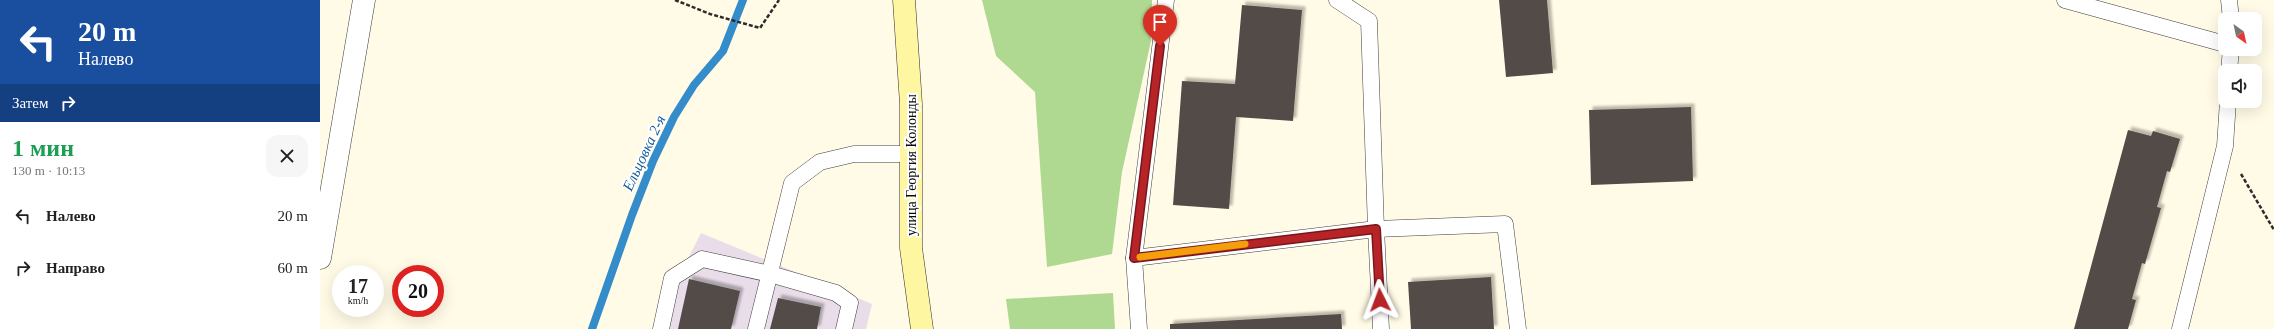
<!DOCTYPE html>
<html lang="ru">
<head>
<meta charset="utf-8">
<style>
	:root { --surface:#fff; --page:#f6f6f6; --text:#222; --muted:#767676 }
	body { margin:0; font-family:Georgia,serif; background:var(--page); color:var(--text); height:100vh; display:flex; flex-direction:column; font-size:15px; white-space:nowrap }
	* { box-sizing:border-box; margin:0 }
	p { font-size:13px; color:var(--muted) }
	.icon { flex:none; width:22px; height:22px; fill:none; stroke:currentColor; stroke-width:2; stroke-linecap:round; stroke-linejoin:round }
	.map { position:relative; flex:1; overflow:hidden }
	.details { display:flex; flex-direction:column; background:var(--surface); width:320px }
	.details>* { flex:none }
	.guide { background:#1a4fa0; color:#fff; overflow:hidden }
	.needle { width:26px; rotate:147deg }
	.tools { position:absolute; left:1898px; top:12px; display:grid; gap:8px }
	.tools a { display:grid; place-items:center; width:44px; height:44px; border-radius:8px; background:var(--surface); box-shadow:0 4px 16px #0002; font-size:20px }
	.speed { position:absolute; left:12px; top:265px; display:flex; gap:8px; font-size:20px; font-weight:700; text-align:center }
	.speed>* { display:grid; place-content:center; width:52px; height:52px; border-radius:50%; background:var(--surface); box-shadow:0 4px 16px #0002; line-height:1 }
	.speed small { font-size:10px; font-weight:400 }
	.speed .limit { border:6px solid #d22; background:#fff; color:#111 }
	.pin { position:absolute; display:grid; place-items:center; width:34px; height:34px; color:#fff; margin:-41px -17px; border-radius:50% 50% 50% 0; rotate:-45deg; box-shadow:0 0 4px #0007 }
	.pin .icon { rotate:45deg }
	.me { position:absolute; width:44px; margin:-22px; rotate:357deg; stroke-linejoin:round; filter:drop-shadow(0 0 3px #0008) }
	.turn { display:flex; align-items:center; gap:14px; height:84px; padding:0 12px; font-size:18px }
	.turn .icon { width:52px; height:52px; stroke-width:2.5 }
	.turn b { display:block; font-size:28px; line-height:34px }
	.then { display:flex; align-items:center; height:38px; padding:0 12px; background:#0003; gap:8px; font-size:15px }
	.round { display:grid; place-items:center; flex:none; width:42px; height:42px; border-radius:12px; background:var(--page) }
	.head { display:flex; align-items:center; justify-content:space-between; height:68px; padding:0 12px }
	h1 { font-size:24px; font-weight:700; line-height:30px; color:#1e9e55 }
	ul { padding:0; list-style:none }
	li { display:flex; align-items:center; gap:12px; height:52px; padding:0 12px }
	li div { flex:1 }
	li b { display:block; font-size:15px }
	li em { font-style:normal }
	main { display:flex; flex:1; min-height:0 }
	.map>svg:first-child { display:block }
</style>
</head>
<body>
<main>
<section class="details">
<div class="guide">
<div class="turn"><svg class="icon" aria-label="left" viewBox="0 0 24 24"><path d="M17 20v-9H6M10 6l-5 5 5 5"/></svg><div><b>20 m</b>Налево</div></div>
<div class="then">Затем<svg class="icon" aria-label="right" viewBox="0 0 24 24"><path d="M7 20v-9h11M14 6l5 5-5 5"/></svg></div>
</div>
<div class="head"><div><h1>1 мин</h1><p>130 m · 10:13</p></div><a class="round"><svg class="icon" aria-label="close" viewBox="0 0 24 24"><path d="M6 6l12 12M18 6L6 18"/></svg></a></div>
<ul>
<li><svg class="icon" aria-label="left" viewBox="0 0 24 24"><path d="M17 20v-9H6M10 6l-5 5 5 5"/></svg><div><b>Налево</b></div><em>20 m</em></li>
<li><svg class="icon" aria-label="right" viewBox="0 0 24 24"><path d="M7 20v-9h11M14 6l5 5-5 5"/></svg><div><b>Направо</b></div><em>60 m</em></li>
</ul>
</section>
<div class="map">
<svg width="1954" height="329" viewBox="0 0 1954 329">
	<defs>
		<filter id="shadow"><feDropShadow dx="3.5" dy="-3.5" stdDeviation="1" flood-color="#0004"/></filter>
	</defs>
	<rect width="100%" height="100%" fill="#fffbe6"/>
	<path fill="#e8dde9" d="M381,233L552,304L546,329H332Z"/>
	<g fill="#afd891">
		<path d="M662,0H832L831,41L802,172L792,254L727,267L715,92L676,56Z"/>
		<path d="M793,293L795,329H690L686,299Z"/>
	</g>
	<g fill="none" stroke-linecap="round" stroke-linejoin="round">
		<path stroke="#348ccb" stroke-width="8" d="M272,329L312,215L333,161L354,117L374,85L403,51L423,0"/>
	</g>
	<g fill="#524b46" filter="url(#shadow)">
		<path d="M1179,0H1227L1233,73L1186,77Z"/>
		<path d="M922,5L982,10L973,121L916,117L909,209L853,205L862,81L915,84Z"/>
		<path d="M1371,107L1373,181L1271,185L1269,110Z"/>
		<path d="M1808,130L1831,136L1833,131L1860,139L1850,172L1847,171L1837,207L1841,208L1825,264L1822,263L1812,299L1816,300L1808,329H1754Z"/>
		<path d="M1171,277L1174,329H1091L1088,282Z"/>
		<path d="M369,279L420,291L411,329H358Z"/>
		<path d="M458,298L501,307L497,329H450Z"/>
		<path d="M1021,314L1022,329H850V324Z"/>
	</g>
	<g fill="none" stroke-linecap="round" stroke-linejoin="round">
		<g stroke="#3d3d3d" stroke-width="17">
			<g id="service">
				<path d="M1745,0L1905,44"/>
				<path d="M1909,0L1911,19"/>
				<path d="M1909,71L1911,49"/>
				<path d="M814,258L1056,229L1049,21L1017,0"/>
				<path d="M341,329L352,278L382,259L450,274L516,293L530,303L524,329"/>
				<path d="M436,329L472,183L500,162L534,154H592"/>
				<path d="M819,329L814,258L846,0"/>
				<path d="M1061,329L1056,229L1185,224L1198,329"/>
				<path d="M1860,329L1905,146L1908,101"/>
			</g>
		</g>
		<g stroke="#3d3d3d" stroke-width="23">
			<path id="tertiary" d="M0,258L44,0"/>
		</g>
		<g stroke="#2c2c2c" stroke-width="23">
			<path id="secondary" d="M584,0L591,104V248L602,329"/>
		</g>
		<g stroke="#2c2c2c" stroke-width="2.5" stroke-dasharray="4 2" stroke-linecap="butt">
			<path d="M355,0L390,14L440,28L459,0"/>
			<path d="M1921,174L1954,230"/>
		</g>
		<use href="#service" stroke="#fff" stroke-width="16"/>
		<use href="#tertiary" stroke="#fff" stroke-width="22"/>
		<use href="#secondary" stroke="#fff6a1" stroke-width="22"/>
	</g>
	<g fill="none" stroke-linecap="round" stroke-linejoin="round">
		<g stroke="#77171a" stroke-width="10">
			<path id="route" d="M840,46L814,258L1056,229L1060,300"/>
		</g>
		<use href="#route" stroke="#b72428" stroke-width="7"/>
		<path stroke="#f59e0b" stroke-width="7" d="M820,257L925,244"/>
	</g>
	<g text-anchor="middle" stroke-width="4" stroke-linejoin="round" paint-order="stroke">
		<g font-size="14" fill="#0a0a0a" stroke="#fff">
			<text transform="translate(591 165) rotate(-90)" y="5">улица Георгия Колонды</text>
		</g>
		<g font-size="15" font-style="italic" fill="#165c98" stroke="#fff">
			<text transform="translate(324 153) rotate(-65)" y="5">Ельцовка 2-я</text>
		</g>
	</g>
</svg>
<div class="tools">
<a><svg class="needle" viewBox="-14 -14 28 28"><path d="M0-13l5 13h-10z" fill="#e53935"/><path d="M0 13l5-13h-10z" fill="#767676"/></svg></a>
<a><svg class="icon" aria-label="sound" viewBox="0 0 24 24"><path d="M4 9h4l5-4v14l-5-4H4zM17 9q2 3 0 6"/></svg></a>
</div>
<div class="speed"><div>17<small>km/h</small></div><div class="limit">20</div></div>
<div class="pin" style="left:840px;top:46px;background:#d93025"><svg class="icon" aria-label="arrive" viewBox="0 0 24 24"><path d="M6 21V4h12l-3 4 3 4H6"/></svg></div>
<svg class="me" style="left:1060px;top:300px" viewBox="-20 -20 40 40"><path d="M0-17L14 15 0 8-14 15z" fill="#b72428" stroke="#fff" stroke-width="4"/></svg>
</div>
</main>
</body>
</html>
